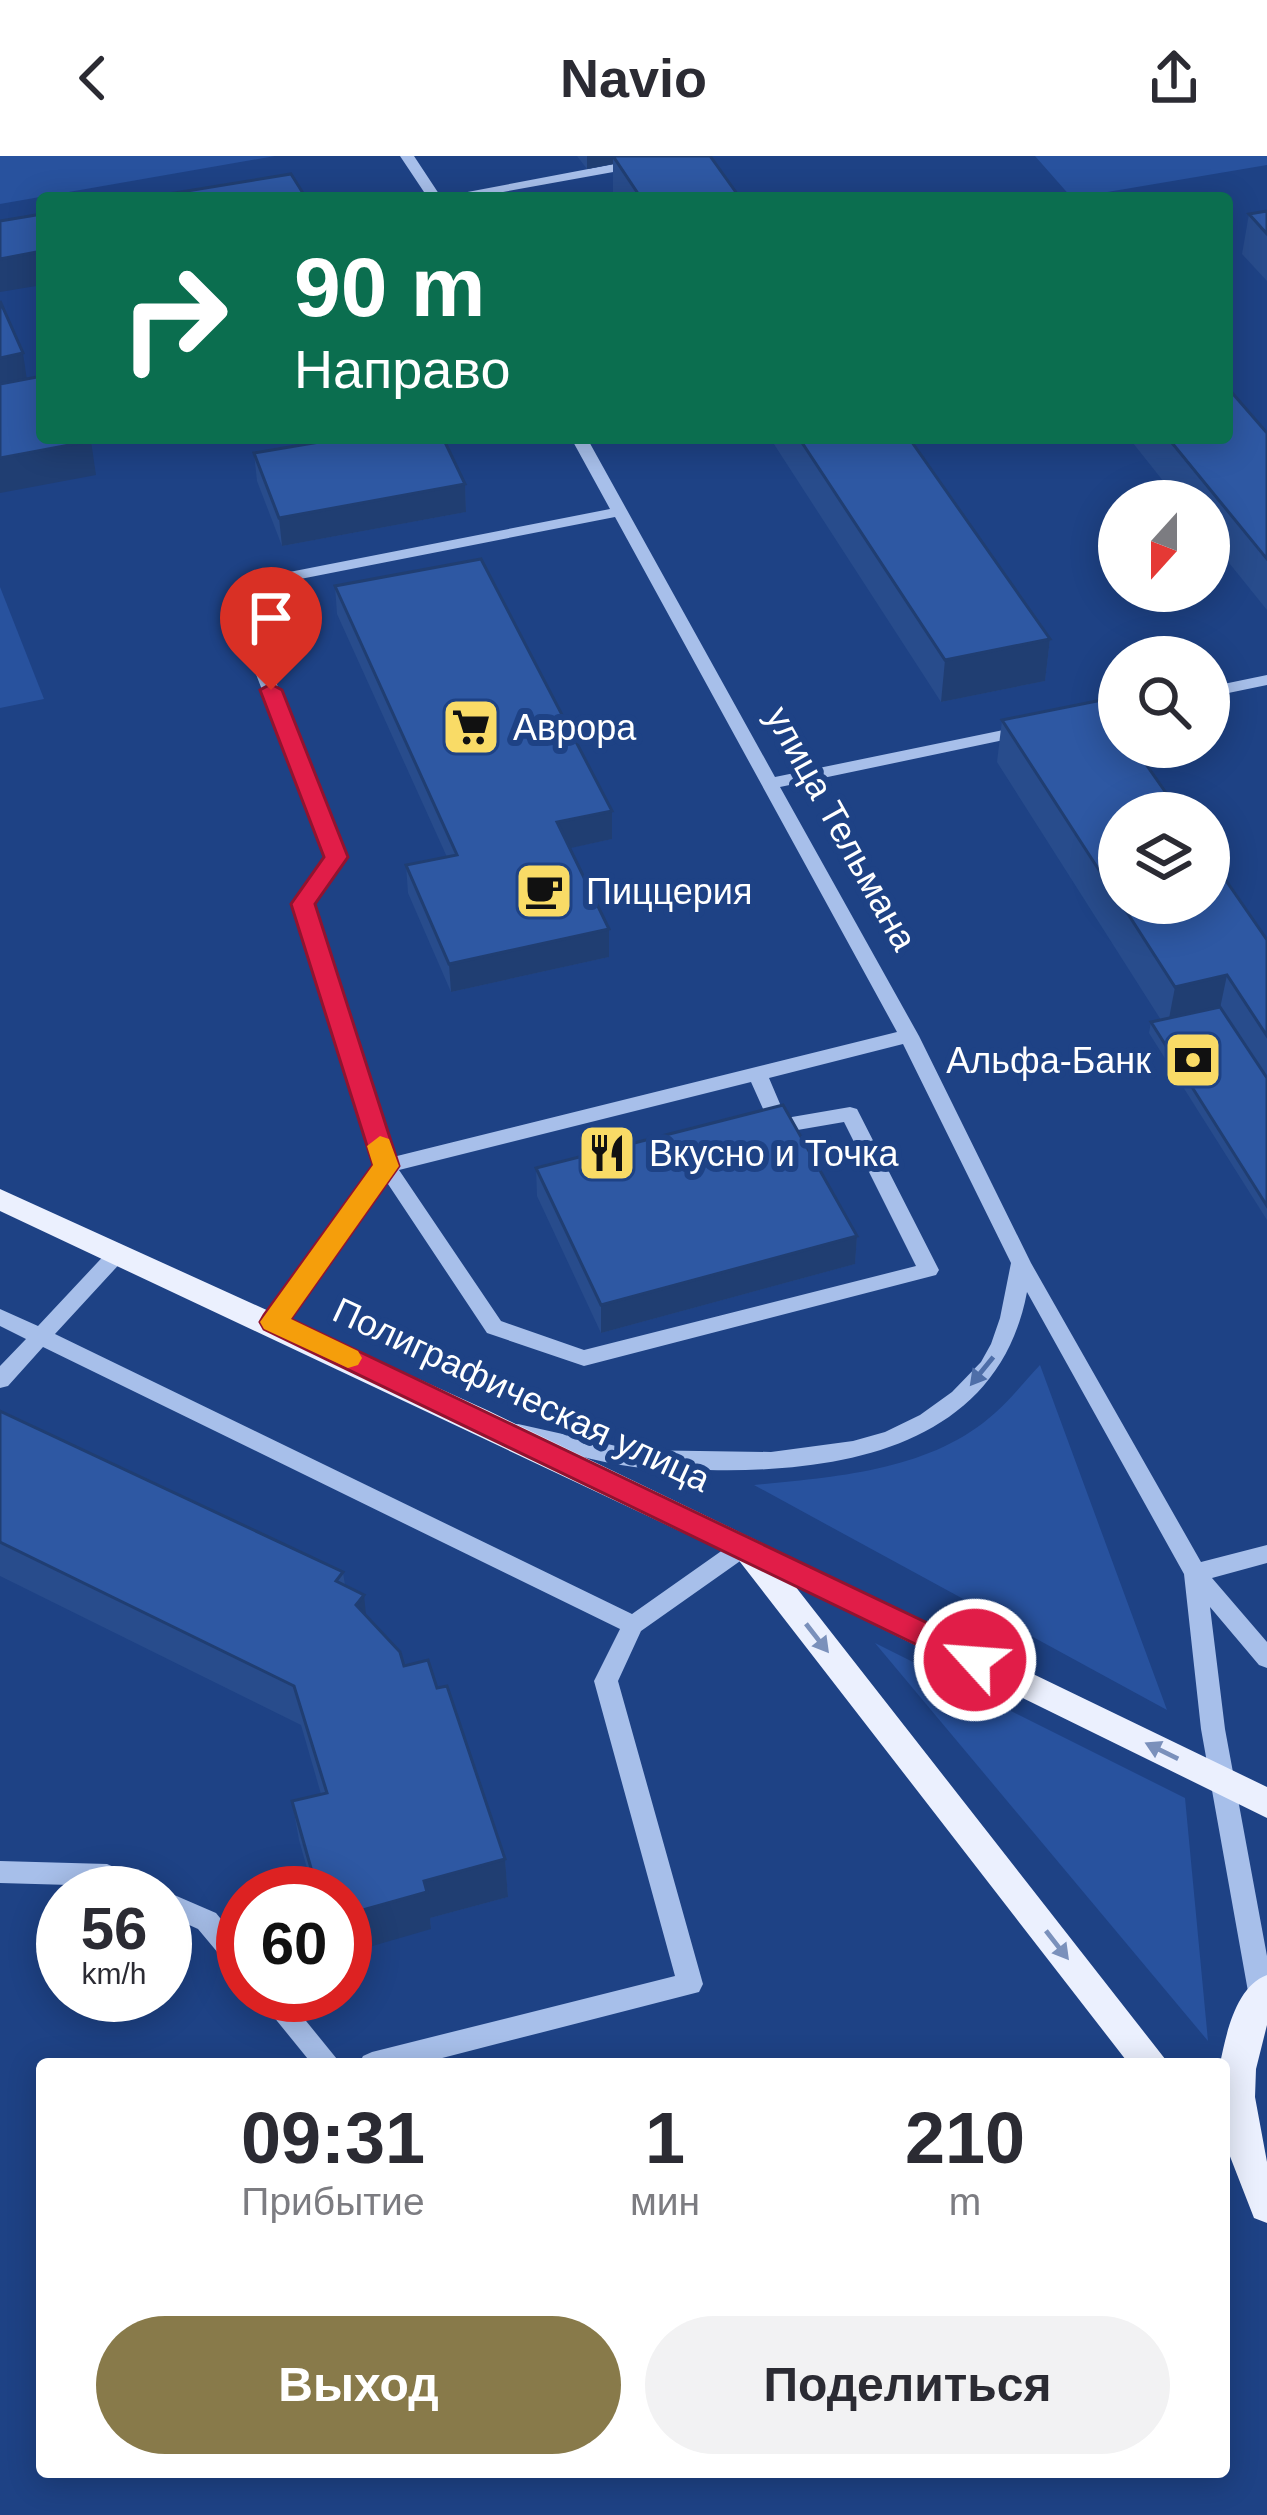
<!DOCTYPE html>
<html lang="ru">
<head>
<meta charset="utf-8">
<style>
	:root { --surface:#fff; --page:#f2f2f3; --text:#2b2b33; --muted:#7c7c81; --accent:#887a4a }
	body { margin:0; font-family:Helvetica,sans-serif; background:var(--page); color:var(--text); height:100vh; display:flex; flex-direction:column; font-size:45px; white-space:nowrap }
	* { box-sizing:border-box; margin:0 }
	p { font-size:39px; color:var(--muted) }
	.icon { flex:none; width:66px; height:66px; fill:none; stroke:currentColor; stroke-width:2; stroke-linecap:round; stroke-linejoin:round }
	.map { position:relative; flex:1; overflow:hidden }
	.sheet { position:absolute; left:36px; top:1902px; width:1194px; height:420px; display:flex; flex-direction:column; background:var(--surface); border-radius:12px; box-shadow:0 6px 30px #0003 }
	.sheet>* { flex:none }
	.top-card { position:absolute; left:36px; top:36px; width:1197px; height:252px; border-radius:12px; box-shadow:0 6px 30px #0003; background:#0b6e4f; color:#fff; overflow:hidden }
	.needle { width:78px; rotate:201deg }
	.tools { position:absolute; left:1098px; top:324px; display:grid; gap:24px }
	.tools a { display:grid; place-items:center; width:132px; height:132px; border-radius:50%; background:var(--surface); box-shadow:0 6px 30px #0003; font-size:60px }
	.speed { position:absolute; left:36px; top:1710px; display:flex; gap:24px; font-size:60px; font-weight:700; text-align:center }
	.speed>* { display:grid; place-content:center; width:156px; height:156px; border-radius:50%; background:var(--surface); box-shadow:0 6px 30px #0003; line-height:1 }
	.speed small { font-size:30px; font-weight:400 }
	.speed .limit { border:18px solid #d22; background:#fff; color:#111 }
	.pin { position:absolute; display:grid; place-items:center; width:102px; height:102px; color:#fff; margin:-123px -51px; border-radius:50% 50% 50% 0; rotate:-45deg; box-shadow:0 0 12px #0007 }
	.pin .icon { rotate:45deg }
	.me { position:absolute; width:132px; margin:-66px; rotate:296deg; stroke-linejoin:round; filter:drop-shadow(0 0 9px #0008) }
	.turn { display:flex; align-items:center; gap:42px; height:252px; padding:0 60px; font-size:54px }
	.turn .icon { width:156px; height:156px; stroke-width:2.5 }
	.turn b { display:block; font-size:84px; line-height:102px }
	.eta { display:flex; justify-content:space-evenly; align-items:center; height:204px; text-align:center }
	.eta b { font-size:72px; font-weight:700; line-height:84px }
	.cta { display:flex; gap:24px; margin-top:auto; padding:24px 60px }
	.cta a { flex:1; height:138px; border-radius:72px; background:var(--accent); color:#fff; font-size:48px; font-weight:700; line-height:138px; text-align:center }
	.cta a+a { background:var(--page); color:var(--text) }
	header { display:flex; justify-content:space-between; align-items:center; height:156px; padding:0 60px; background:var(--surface); font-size:54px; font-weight:700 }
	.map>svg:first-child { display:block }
</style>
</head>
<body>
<header><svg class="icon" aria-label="back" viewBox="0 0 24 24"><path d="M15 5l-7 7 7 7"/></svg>Navio<svg class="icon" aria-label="share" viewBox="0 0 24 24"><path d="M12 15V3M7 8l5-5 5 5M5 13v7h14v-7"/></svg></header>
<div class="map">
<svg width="1267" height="2359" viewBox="0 0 1267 2359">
	<rect width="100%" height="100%" fill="#1e4285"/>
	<g fill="#28529e">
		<path d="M0,0H275L0,48Z"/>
		<path d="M1035,0H1267V9L1072,42Z"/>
		<path d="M0,431L44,543L0,552Z"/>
		<path d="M1040,1209L1167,1554L754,1329C835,1321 931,1315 995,1257C1011,1243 1025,1225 1040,1209Z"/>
		<path d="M875,1487L1185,1642L1208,1885Z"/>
	</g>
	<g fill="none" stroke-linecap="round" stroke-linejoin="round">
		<g fill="#a7bfea" fill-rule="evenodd">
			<path d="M400,0H414L441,41L641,3L648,7L641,11L470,42H428Z"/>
			<path d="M571,282H587L775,621L1028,569L1037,574L1028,579L780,631L919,880L1031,1107L1201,1406L1267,1389V1407L1212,1422L1267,1486V1512L1259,1509L1210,1451L1225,1573L1267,1800V1851L1253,1849L1249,1841L1201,1573L1184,1418L1027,1136C998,1291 842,1317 708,1314C683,1313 658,1314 634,1311C595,1306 557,1293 518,1284L510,1282L507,1276L510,1270L518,1268L634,1294L771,1296L853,1285L885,1276L920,1259L952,1236L981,1206L991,1188L1000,1162L1011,1107L903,888L769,922L786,962L850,951L857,953L939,1114L936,1119L584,1210L487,1177L386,1025L281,1172L274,1174L264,1166L376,1009L294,748L327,702L230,451L269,420L610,353ZM615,361L897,876L393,1001L312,748L345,702L247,452L280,427ZM751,926L773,975L780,977L844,966L916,1110L584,1194L501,1165L399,1014Z"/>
			<path d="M1267,519V529L1209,541V531Z"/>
			<path d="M1119,550V560L1082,567L1073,562L1076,558Z"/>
			<path d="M118,1089L128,1097L125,1102L55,1178L632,1458L737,1384L745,1381L753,1384L756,1390L753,1396L641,1475L618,1525L703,1828L699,1836L419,1908H359L363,1900L372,1896L675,1820L594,1525L620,1473L43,1191L8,1230L0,1232V1210L26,1183L0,1170V1153L38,1170L111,1092Z"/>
			<path d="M0,1705L107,1708L155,1729L158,1737H121L105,1730L0,1727Z"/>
			<path d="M165,1735L216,1757L243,1790V1819L234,1816L198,1773L165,1758V1737H160Z"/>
			<path d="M256,1839H285L341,1908H312Z"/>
		</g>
		<g fill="#ebf0fe" fill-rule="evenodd">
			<path d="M0,1033L489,1255L1267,1631V1662L795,1430L1169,1908H1129L737,1402L0,1055Z"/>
			<path d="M1267,1819V1869L1256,1913L1255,1941L1267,2006V2067L1254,2062L1224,1985V1908H1220C1226,1878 1236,1830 1267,1819Z"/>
		</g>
	</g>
	<g fill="#284c8c">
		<path d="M577,0H710L740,42H615L613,38V8L587,13Z"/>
		<path d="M1267,55V125L1242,98L1249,58Z"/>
		<path d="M1267,277V454L1209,382V345H1179L1129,282H1227Z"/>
		<path d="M770,282H909L1050,483L1045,525L941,546Z"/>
		<path d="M254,297L465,328L466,356L282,390L257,325Z"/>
		<path d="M335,430L612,683L569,692L609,801L451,836L408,737L406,709L447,701L337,458Z"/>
		<path d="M1002,564L1119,657V747H1209L1267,784V1064L1149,877L1151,866L1161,864L997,606Z"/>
		<path d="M536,1012L857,1080L855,1108L601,1177L537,1040Z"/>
		<path d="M0,1255L343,1416L345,1429L404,1510L437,1532L505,1703L508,1741L430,1762L431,1773L345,1737H314L299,1684L292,1645L321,1638L301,1569L0,1420Z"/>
	</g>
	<g fill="#203e72">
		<path d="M587,0H613V8L587,13Z"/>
		<path d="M42,95V129L0,136V103Z"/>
		<path d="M23,197L28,231L0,236V202Z"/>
		<path d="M91,285L96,319L0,337V302Z"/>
		<path d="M465,328L466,356L282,390L279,362Z"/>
		<path d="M1050,483L1045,525L941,546L945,504Z"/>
		<path d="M612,655V683L557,695V666Z"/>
		<path d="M609,773V801L451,836L449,808Z"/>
		<path d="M1227,819L1218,862L1167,873L1175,831Z"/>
		<path d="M857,1080L855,1108L601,1177V1149Z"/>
		<path d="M364,1439L368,1479L356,1449Z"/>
		<path d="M505,1703L508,1741L430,1762L431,1773L345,1798V1759L424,1725Z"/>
	</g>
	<g fill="#2e58a3" stroke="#203e72" stroke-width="3">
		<path d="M613,0H710L740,42H641Z"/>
		<path d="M291,18L306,42H144Z"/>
		<path d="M1267,55V78L1249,58Z"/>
		<path d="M42,58V95L0,103V65Z"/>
		<path d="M0,145L23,197L0,202Z"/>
		<path d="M42,220V282H89L91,285L0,302V228Z"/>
		<path d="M1227,231L1267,277V403L1168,282H1227Z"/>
		<path d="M343,282H443L465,328L279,362L254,297Z"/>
		<path d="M799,282H909L1050,483L945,504Z"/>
		<path d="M481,403L612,655L557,666L609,773L449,808L406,709L457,699L335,430Z"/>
		<path d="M1102,544L1119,569V591H1134L1180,657H1119V745L1002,564Z"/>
		<path d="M1209,700L1267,784V880L1227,819L1175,831L1121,747H1209Z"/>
		<path d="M1220,851L1267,922V1050L1151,866Z"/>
		<path d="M783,949L857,1080L601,1149L536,1012Z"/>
		<path d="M0,1255L343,1416L336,1425L364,1439L356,1449L400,1496L404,1510L428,1504L437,1532L447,1530L505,1703L424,1725L427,1736L345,1759V1737H318L292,1645L327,1637L294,1530L0,1386Z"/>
	</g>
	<defs><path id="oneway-solid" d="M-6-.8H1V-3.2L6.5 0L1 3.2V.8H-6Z" transform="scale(3)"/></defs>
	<use fill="#4e6ea8" href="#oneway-solid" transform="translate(982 1215) rotate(129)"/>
	<g fill="#7a90bb">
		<use href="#oneway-solid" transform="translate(817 1482) rotate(52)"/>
		<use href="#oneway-solid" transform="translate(1162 1595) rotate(-154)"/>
		<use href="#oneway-solid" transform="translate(1057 1789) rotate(52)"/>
	</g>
	<path fill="#e11d48" stroke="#92132f" stroke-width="3" d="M271,528L282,534L348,701L315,748L399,1010L291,1163L986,1495L990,1504L986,1512L975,1516L965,1512L264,1173L260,1166L264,1159L373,1009L291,748L324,701L260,534Z"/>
	<path fill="#f59e0b" d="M380,980L389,983L399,1010L291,1163L358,1195L362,1202L358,1209L348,1212L264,1173L260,1166L373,1009L367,990Z"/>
	<defs>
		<g id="supermarket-square" transform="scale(3)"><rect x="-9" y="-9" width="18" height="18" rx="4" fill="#f9db66" stroke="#1e4285"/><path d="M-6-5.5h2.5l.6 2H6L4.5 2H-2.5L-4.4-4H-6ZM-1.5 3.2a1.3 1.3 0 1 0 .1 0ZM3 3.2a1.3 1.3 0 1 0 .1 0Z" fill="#111"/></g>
		<g id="cafe-square" transform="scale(3)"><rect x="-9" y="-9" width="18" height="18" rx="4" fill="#f9db66" stroke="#1e4285"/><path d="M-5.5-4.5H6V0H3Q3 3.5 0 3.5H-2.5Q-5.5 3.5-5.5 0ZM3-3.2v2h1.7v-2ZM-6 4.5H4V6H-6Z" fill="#111"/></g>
		<g id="bank-square" transform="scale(3)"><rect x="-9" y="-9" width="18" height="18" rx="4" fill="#f9db66" stroke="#1e4285"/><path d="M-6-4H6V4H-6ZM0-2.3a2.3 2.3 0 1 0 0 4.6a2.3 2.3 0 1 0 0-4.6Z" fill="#111"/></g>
		<g id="restaurant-square" transform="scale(3)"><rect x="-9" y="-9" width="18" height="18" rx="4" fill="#f9db66" stroke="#1e4285"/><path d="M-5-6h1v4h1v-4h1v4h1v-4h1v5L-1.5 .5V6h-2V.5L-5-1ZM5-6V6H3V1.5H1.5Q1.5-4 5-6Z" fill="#111"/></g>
	</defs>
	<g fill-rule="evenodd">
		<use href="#supermarket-square" x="471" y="571"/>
		<use href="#cafe-square" x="544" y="735"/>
		<use href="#bank-square" x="1193" y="904"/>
		<use href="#restaurant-square" x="607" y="997"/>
	</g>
	<g text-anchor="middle" stroke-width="12" stroke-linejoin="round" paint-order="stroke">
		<g font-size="36" fill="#fff" stroke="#1e4285" text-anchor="start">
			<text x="513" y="584">Аврора</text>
			<text x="586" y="748">Пиццерия</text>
			<text x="1151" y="917" text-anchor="end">Альфа-Банк</text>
			<text x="649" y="1010">Вкусно и Точка</text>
		</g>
		<g font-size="36" fill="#fff" stroke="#1e4285">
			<text transform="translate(842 672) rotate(61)" y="13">улица Тельмана</text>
			<text transform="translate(522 1238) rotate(25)" y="13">Полиграфическая улица</text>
		</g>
	</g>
</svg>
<div class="tools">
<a><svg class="needle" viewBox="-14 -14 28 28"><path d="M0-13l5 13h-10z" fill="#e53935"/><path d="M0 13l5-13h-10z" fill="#7c7c81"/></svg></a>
<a><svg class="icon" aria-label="search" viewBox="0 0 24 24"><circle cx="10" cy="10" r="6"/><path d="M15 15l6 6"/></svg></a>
<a><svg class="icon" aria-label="layers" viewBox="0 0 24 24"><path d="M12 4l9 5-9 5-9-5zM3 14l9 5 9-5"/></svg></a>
</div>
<div class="speed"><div>56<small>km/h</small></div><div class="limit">60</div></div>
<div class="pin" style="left:271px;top:534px;background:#d93025"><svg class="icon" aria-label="arrive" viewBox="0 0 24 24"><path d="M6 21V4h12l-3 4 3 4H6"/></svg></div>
<svg class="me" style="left:975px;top:1504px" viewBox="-20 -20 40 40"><circle r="17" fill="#e11d48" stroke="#fff" stroke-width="3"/><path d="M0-11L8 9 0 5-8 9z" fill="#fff"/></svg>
<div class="top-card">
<div class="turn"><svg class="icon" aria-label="right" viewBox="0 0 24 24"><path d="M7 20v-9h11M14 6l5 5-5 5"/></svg><div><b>90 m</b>Направо</div></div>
</div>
<section class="sheet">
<div class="eta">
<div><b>09:31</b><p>Прибытие</p></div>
<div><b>1</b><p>мин</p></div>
<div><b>210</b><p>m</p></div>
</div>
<div class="cta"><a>Выход</a><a>Поделиться</a></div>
</section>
</div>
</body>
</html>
